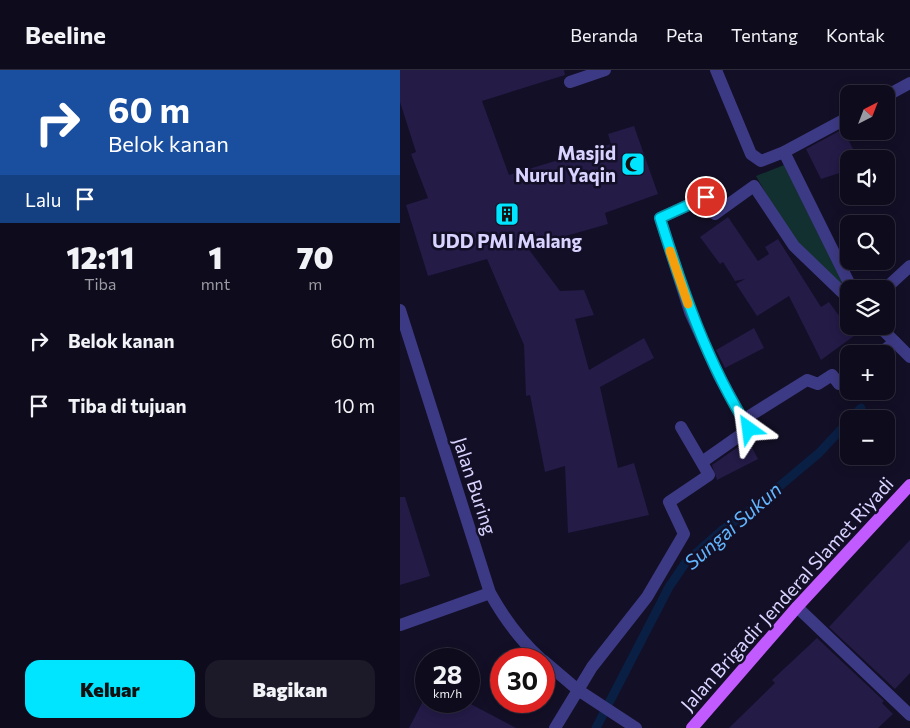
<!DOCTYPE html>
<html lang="id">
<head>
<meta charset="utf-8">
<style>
	:root { --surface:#0e0b1c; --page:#1c1929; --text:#f1f3f6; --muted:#9b9ba3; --line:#2e2b3b; --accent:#00e5ff }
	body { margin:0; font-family:Commissioner,sans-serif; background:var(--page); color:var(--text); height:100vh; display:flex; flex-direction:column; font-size:19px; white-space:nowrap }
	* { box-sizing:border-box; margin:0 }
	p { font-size:16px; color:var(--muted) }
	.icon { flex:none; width:28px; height:28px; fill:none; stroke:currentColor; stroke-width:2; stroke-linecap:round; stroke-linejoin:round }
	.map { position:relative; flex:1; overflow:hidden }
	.drawer { display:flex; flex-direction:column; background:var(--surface); width:400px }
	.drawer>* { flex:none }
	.banner { background:#1a4fa0; color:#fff; overflow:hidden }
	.needle { width:32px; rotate:42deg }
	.controls { position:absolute; left:440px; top:15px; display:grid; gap:10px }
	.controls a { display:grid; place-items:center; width:55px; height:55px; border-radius:10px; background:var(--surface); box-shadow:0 2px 12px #0003,0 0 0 1px var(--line); font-size:25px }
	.speed { position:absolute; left:15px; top:578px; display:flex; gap:10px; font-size:25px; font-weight:700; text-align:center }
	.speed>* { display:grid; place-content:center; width:65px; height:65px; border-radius:50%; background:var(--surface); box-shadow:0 2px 12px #0003,0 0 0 1px var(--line); line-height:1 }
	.speed small { font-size:12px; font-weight:400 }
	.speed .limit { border:8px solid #d22; background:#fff; color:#111 }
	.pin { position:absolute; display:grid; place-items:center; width:42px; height:42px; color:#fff; margin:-21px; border:2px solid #fff; border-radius:50%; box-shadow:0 1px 5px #0007 }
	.me { position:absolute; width:55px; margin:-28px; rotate:329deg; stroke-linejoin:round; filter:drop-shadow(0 0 4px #0008) }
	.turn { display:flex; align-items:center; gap:18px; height:105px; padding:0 25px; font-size:22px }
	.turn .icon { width:65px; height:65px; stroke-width:2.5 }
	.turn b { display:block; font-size:35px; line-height:42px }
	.then { display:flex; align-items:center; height:48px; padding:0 25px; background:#0003; gap:10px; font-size:19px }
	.eta { display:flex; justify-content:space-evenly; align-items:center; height:85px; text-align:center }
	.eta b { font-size:30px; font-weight:800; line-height:35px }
	.primary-button { display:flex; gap:10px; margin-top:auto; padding:10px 25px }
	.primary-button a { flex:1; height:58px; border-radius:15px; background:var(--accent); color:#111; font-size:20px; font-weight:800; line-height:58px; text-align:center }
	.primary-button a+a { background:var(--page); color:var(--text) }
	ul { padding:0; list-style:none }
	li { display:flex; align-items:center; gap:15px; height:65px; padding:0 25px }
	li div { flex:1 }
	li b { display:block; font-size:19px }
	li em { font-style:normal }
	header { display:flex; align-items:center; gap:30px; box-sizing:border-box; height:70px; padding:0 25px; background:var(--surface); border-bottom:1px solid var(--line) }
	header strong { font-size:24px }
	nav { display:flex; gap:28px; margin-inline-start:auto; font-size:18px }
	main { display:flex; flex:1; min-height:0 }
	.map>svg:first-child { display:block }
</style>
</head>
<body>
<header>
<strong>Beeline</strong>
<nav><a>Beranda</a><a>Peta</a><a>Tentang</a><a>Kontak</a></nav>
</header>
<main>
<section class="drawer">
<div class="banner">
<div class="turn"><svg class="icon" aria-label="right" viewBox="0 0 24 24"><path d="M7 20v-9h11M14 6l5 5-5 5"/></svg><div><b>60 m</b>Belok kanan</div></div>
<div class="then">Lalu<svg class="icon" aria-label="arrive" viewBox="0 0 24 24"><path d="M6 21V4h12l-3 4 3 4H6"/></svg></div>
</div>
<div class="eta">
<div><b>12:11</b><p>Tiba</p></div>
<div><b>1</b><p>mnt</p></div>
<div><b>70</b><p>m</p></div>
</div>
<ul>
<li><svg class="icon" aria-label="right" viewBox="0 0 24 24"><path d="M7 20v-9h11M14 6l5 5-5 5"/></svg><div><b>Belok kanan</b></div><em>60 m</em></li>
<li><svg class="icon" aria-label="arrive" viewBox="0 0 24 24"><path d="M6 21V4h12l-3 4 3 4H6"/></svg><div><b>Tiba di tujuan</b></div><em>10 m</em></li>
</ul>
<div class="primary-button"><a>Keluar</a><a>Bagikan</a></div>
</section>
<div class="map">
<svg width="510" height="658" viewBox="0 0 510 658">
	<rect width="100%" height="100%" fill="#130f26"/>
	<path fill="#12302f" d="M384,95L445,218L396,176L356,106Z"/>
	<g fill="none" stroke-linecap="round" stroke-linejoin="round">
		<g stroke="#0a1f44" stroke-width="9">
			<path d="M451,349L461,338"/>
			<path d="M196,658L269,517L286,492L321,461L357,435L419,383L449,351"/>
		</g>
	</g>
	<g fill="#241b47">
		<path d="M0,0H164L165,5L82,31L109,105L211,74L208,64L234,56L258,124L205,143L208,154L127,177L160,221L184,220L194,245L175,249L189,300L244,268L254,288L200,317L218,398L234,393L249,445L168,463L165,396L145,402L130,325L126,326L124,275L87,189L28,206L6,135L28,128L11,84L16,82L0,32Z"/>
		<path d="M443,59L458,89H449V100L421,109L406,79Z"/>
		<path d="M328,147L358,191L369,184L365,177L378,169L421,237L429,232L454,266L421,290L389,226L357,246L336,214L345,209L335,211L323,192L320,194L300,167Z"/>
		<path d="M354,258L364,278L325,298L316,280Z"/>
		<path d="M348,370L358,389L317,410L312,395Z"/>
		<path d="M0,427H5L30,506L0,515Z"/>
		<path d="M510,470V603L495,619L429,557Z"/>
		<path d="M417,568L484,631L482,633L493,644L478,658H329L375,613L372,610Z"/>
		<path d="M23,631H65L116,658H9Z"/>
	</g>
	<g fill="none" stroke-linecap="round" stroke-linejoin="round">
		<g stroke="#3d3a85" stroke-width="12">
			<path d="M316,0L351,84L361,91L384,82L449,47"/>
			<path d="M170,12L205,0"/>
			<path d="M486,26L510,13"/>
			<path d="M384,82L452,219"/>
			<path d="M485,219L510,196"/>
			<path d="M0,240L90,523C104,548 120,570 141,589"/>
			<path d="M479,256L510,287"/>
			<path d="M479,284L495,272"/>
			<path d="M343,350L319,306L290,242L260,148L306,127L315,144L354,116L394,176L449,229"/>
			<path d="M302,392L349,359L343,350L407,310L418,314L432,305L439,314L449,307"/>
			<path d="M397,537L510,645"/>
			<path d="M0,555L90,523"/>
			<path d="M144,591L178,620L236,658"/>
			<path d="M155,658L192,597L247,527L284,464L269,432L309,405L281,357"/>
		</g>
		<path stroke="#c25bff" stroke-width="12" d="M292,658L397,537L510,415"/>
	</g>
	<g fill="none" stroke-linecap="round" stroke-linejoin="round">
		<g stroke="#0095a6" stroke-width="12">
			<path id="route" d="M306,127L260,148C283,221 307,293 349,359"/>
		</g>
		<use href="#route" stroke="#00e5ff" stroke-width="9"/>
		<path stroke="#f59e0b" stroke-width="9" d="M270,181L288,234"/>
	</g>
	<defs>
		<g id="mosque-square" transform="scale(1.25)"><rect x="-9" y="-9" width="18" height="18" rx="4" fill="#00e5ff" stroke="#130f26"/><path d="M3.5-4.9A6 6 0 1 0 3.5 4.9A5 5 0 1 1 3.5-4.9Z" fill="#111"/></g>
		<g id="building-square" transform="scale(1.25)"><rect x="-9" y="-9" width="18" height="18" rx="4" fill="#00e5ff" stroke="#130f26"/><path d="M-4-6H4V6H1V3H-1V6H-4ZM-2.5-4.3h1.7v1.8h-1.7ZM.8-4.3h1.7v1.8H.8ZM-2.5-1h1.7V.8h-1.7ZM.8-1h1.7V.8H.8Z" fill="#111"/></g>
	</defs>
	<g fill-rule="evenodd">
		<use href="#mosque-square" x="233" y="94"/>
		<use href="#building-square" x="107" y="144"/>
	</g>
	<g text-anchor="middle" stroke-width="5" stroke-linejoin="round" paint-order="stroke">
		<g font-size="19" font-weight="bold" fill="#d9d4ff" stroke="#130f26" text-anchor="end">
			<text x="216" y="90">Masjid<tspan x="216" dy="22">Nurul Yaqin</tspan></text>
			<text x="107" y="178" text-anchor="middle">UDD PMI Malang</text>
		</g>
		<g font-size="19" fill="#d9d4ff" stroke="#130f26">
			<text transform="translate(75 416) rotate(72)" y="7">Jalan Buring</text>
			<text transform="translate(387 524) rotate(-48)" y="7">Jalan Brigadir Jenderal Slamet Riyadi</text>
		</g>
		<g font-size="20" font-style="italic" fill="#62b6ff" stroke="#130f26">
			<text transform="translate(333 456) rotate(-41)" y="7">Sungai Sukun</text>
		</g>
	</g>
</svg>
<div class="controls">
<a><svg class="needle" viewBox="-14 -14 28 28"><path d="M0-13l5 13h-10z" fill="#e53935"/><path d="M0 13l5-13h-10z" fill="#9b9ba3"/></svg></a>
<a><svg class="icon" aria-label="sound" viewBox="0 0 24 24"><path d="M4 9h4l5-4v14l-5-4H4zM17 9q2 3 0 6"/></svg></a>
<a><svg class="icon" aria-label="search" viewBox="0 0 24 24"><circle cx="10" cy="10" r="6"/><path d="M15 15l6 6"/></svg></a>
<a><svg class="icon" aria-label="layers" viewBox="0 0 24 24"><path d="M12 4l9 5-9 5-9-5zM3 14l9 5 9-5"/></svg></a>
<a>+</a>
<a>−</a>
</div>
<div class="speed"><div>28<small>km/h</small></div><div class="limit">30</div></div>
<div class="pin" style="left:306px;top:127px;background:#d93025"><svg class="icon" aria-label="arrive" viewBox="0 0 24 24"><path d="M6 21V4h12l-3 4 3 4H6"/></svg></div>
<svg class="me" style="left:349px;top:359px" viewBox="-20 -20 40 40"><path d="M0-17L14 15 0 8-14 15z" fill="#00e5ff" stroke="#fff" stroke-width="4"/></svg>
</div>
</main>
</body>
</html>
